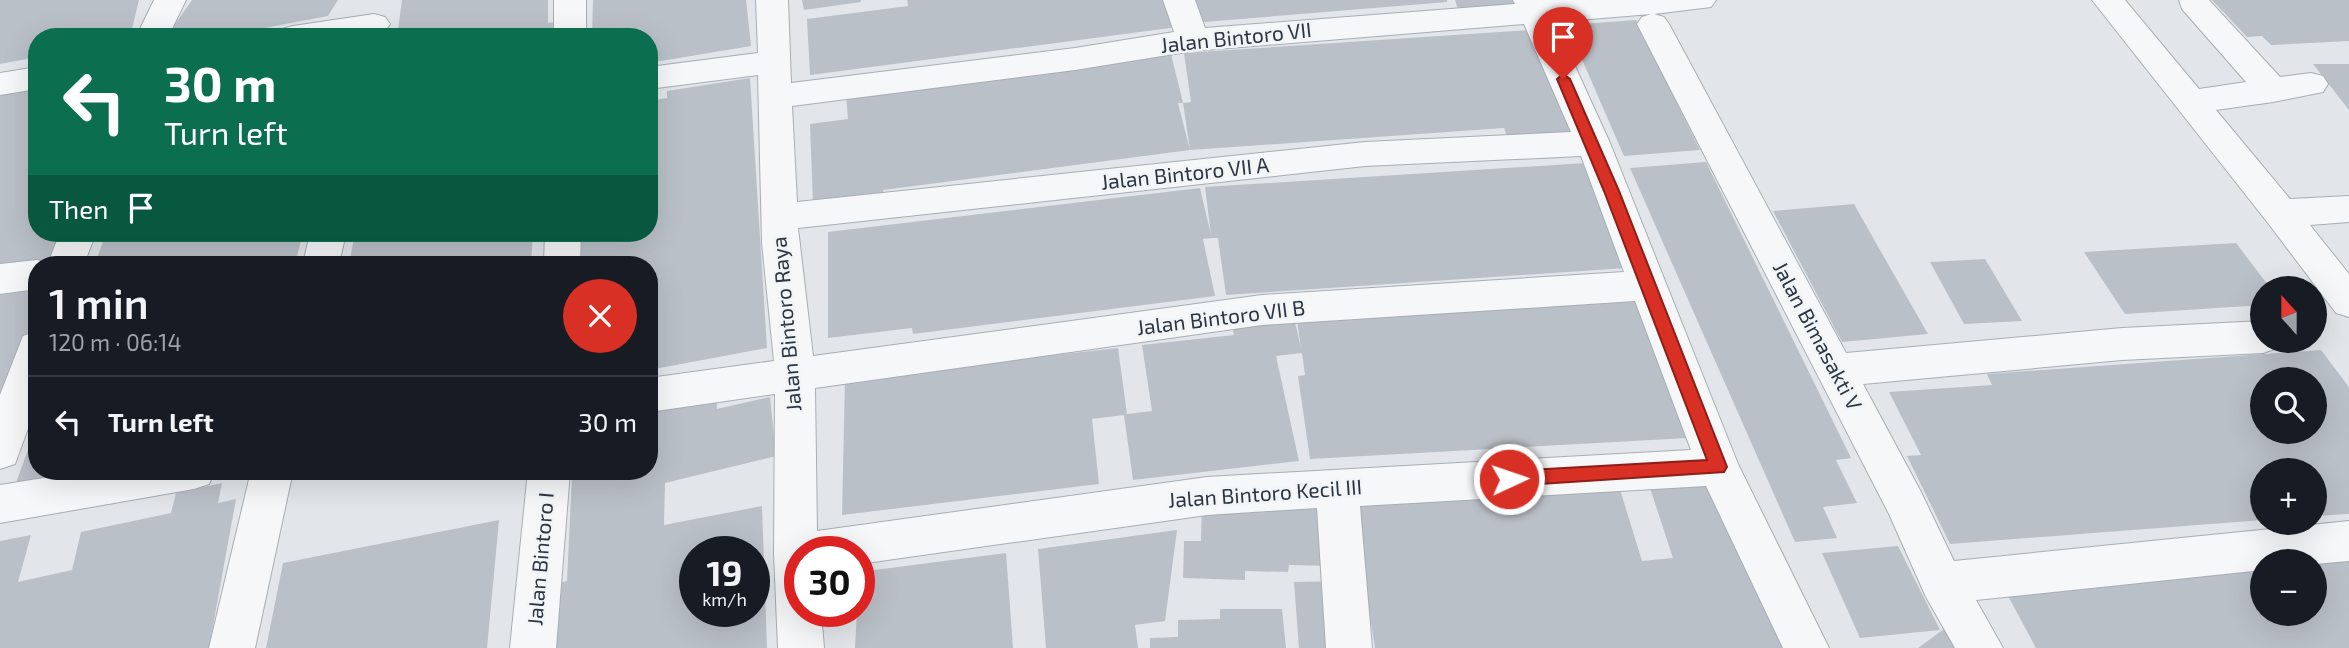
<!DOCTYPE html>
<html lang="en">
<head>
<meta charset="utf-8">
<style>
	:root { --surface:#171b24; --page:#242831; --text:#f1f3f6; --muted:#9ea1a6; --line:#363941 }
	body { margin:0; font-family:"Exo 2",sans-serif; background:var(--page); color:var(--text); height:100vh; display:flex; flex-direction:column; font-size:26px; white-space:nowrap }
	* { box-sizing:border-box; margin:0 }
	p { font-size:23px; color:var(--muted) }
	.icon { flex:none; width:38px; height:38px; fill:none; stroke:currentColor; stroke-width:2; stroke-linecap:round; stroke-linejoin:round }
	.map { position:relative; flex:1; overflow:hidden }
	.drawer { position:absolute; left:28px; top:256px; width:630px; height:224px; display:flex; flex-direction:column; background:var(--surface); border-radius:28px; box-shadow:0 7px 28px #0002 }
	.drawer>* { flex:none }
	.hud { position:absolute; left:28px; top:28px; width:630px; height:214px; border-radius:28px; box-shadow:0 7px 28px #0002; background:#0b6e4f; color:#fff; overflow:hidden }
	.needle { width:46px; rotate:339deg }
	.buttons { position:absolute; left:2250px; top:276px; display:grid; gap:14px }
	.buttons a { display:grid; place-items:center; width:77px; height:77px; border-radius:50%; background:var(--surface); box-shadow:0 7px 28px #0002; font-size:35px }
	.speed { position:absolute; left:679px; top:536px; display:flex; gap:14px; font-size:35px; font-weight:700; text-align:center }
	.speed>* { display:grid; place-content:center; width:91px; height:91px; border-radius:50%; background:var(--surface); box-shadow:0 7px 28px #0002; line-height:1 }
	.speed small { font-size:18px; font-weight:400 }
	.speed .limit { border:10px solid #d22; background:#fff; color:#111 }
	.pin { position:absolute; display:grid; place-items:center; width:60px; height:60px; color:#fff; margin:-72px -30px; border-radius:50% 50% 50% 0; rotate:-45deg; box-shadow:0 0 7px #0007 }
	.pin .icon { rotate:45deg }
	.me { position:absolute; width:77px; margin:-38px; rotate:87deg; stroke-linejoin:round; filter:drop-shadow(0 0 5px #0008) }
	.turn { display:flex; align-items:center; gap:24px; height:147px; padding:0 21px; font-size:32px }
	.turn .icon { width:91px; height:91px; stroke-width:2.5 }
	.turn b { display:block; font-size:49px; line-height:60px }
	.then { display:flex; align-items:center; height:66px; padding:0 21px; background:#0003; gap:14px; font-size:26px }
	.round { display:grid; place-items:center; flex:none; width:74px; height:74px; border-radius:37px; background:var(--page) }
	.summary { display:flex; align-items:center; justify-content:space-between; height:119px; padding:0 21px }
	h1 { font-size:42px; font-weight:600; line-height:52px }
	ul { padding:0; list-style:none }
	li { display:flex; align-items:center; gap:21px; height:91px; padding:0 21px; border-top:2px solid var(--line) }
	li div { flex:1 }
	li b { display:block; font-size:26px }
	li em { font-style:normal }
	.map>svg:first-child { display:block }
</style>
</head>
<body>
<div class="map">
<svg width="2349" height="648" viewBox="0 0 2349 648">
	<rect width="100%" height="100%" fill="#e2e6ea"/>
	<g fill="#bac0c7" fill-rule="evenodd">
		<path d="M0,0H139L130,37H37V57L0,64Z"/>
		<path d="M192,0H338L328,16L216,37H166Z"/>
		<path d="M402,0H548V23L555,22L554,37H397Z"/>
		<path d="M593,0H746L751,46L649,63V37H592Z"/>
		<path d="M802,0H861V2L804,10Z"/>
		<path d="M907,0H1170L1178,27L810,75L807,19L908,6Z"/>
		<path d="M1187,0H1447V2L1192,23Z"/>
		<path d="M1455,0H1517L1519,4L1458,9Z"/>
		<path d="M2212,0H2349V41L2271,45L2262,36L2247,37Z"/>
		<path d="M1636,20L1700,150L1624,156L1567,25Z"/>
		<path d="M1531,30L1572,134L1508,139L1504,128L1190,150L1183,103L1191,102L1184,53Z"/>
		<path d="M1171,54L1183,103H1178L1190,150L883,190V193L813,203L810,124L848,119L846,94Z"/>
		<path d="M2313,64H2349V110Z"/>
		<path d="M750,78L767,348L649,370V264H576L578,233H649V101L667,98V91Z"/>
		<path d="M37,87V233H72L65,256L0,268V93Z"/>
		<path d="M1706,162L1851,458L1836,460L1857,503L1823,507L1837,538L1795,542L1630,168Z"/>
		<path d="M1586,163L1626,268L1226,295L1218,238H1212L1203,239L1215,296L913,334L912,328L828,338V232L1200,188L1211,235L1205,187Z"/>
		<path d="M1854,204L1876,243L1928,334L1842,342L1773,211Z"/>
		<path d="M106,233H303L295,264H95Z"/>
		<path d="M355,233H533L531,264H349Z"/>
		<path d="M2236,243L2271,289H2263V305L2125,314L2084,252Z"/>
		<path d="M1985,259L2022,321L1964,324L1930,262Z"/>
		<path d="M37,289V318L0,415V295Z"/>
		<path d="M1637,297L1688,438L1310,459L1298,376L1305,375L1302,353L1276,356L1299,461L1133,480L1124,415L1092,419L1099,484L842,515L845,378L1118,348L1127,414L1152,411L1142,345L1234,335L1232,325L1294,318L1301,348L1296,314Z"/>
		<path d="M2321,350L2349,387V514L2315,516V471H2263V520L1950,544L1907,456L1921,455L1889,392L1992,385L1987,374ZM2263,380H2315V432H2263Z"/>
		<path d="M716,392L717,409L770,397L776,456L665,483L664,525L762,506L767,648H551L555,584L567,581L572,476L563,478V471H649V406ZM695,551H754V611H695Z"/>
		<path d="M36,428L37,471L103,472L14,488Z"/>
		<path d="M1711,478L1739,555L1749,554L1783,648H1375L1351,499L1618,483L1642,561L1673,558L1648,482Z"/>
		<path d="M222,483L218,503L236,499L209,648H0V541L31,535L18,582L72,570L81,532L171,513L176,493Z"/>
		<path d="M1330,498L1332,566L1289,565L1288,572L1245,571V580L1183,578L1184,541H1201L1202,501Z"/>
		<path d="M499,520L487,648H266L283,563Z"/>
		<path d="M1177,530L1165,621L1135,625L1138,648H1046L1038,549Z"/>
		<path d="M1898,546L1940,630L1860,638L1822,553Z"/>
		<path d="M1006,553L1013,648H855L859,572Z"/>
		<path d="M2349,560V648H2036L2007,594L2263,569V614H2315V563Z"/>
		<path d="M1338,581L1346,648H1299L1294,582Z"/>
		<path d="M1220,609H1282L1286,648H1150V638L1178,637V620L1220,619Z"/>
		<path d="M1944,629L1964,648H1918Z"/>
	</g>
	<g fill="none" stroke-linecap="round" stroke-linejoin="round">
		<g stroke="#a7aeb4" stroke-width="2">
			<g id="minor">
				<path d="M154,0H186L168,37H136Z"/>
				<rect x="554" y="0" width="32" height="37"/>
				<path d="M756,0H788L791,83L1075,48L1174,32L1163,0H1195L1205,28L1515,4L1513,0H1716L1711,7L1654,14L1664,17L1669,24L1846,353L2122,328L2263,321V341H2280L2277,348L2263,353L2122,360L1863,384L1921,492L1954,561L2349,521V561L2315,564V562H2263V570L1976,600L2003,648H1955L1926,597L1889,514L1637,24L1642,17L1651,14L1555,22L1610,143L1738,464L1829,648H1783L1706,486L1360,506L1372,648H1326L1317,508L1207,515L859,564V551H800V611H821L824,648H778L774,554L775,394L649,412V378L774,361L762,243L758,75L649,89V67L758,53ZM1524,24L1571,132L1365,142L797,202L792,106L1075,70L1193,51ZM1581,156L1624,272L1262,295L813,356L798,228L1365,166ZM1635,301L1691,450L1207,477L817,531L815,388L1262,325Z"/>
				<path d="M2092,0H2125L2199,89L2246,82L2182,9L2179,0H2209L2280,77L2311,73L2323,76L2328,84L2323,92L2273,102L2216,110L2290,199L2349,196V222L2310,225L2349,274V317L2336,313L2268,223Z"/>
				<path d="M374,14L385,17L390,24L385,31L360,37H277L282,29L293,26Z"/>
				<path d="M37,67V89L0,95V73Z"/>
				<path d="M60,233H96L84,264H37V289L0,294V264L37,260L48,263Z"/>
				<path d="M310,233H346L339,264H303Z"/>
				<path d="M545,233H581L580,264H544Z"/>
				<path d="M37,331V404L15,464L0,469V395L23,336Z"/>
				<path d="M87,471H215L209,484L194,489L0,523V485Z"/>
				<path d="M251,471H293L255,648H209Z"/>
				<path d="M528,471H570L556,648H510Z"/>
			</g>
		</g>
		<use href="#minor" fill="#f5f7f8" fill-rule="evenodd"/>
	</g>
	<path fill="#d93025" stroke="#8d1f18" stroke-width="2" d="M1563,74L1570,79L1619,191L1727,467L1724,472L1509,486L1503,484L1501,479L1503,473L1509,471L1707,460L1604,191L1557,79Z"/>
	<g text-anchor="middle" stroke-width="5" stroke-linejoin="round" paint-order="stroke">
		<g font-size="21" fill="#2b3642" stroke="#f2f5f7">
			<text transform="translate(1236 38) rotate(-6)" y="7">Jalan Bintoro VII</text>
			<text transform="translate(1185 174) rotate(-6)" y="7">Jalan Bintoro VII A</text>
			<text transform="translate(1221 318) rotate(-7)" y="7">Jalan Bintoro VII B</text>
			<text transform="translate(787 324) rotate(-95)" y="7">Jalan Bintoro Raya</text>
			<text transform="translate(1817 336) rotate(62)" y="7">Jalan Bimasakti V</text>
			<text transform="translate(1265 494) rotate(-4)" y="7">Jalan Bintoro Kecil III</text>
			<text transform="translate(541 559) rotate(-85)" y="7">Jalan Bintoro I</text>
		</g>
	</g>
</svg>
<div class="buttons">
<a><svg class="needle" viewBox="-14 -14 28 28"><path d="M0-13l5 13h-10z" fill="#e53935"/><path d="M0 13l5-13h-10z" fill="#9ea1a6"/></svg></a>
<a><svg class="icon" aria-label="search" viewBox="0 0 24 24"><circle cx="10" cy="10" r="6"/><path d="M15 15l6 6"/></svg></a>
<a>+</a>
<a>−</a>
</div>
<div class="speed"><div>19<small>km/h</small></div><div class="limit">30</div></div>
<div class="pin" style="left:1563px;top:79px;background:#d93025"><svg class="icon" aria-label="arrive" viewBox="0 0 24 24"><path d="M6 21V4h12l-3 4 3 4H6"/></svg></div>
<svg class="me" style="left:1509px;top:479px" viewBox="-20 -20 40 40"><circle r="17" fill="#d93025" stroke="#fff" stroke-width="3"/><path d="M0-11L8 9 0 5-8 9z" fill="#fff"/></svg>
<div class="hud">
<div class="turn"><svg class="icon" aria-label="left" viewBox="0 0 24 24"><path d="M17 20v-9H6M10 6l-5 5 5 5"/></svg><div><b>30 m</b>Turn left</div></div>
<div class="then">Then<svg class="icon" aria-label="arrive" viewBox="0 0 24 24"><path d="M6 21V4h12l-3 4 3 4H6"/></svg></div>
</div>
<section class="drawer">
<div class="summary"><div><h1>1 min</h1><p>120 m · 06:14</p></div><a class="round" style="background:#d93025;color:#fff"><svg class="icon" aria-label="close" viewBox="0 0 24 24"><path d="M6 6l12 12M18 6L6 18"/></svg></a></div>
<ul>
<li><svg class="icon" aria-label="left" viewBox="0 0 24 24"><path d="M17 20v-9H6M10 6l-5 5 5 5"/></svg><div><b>Turn left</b></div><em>30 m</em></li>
</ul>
</section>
</div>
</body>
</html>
